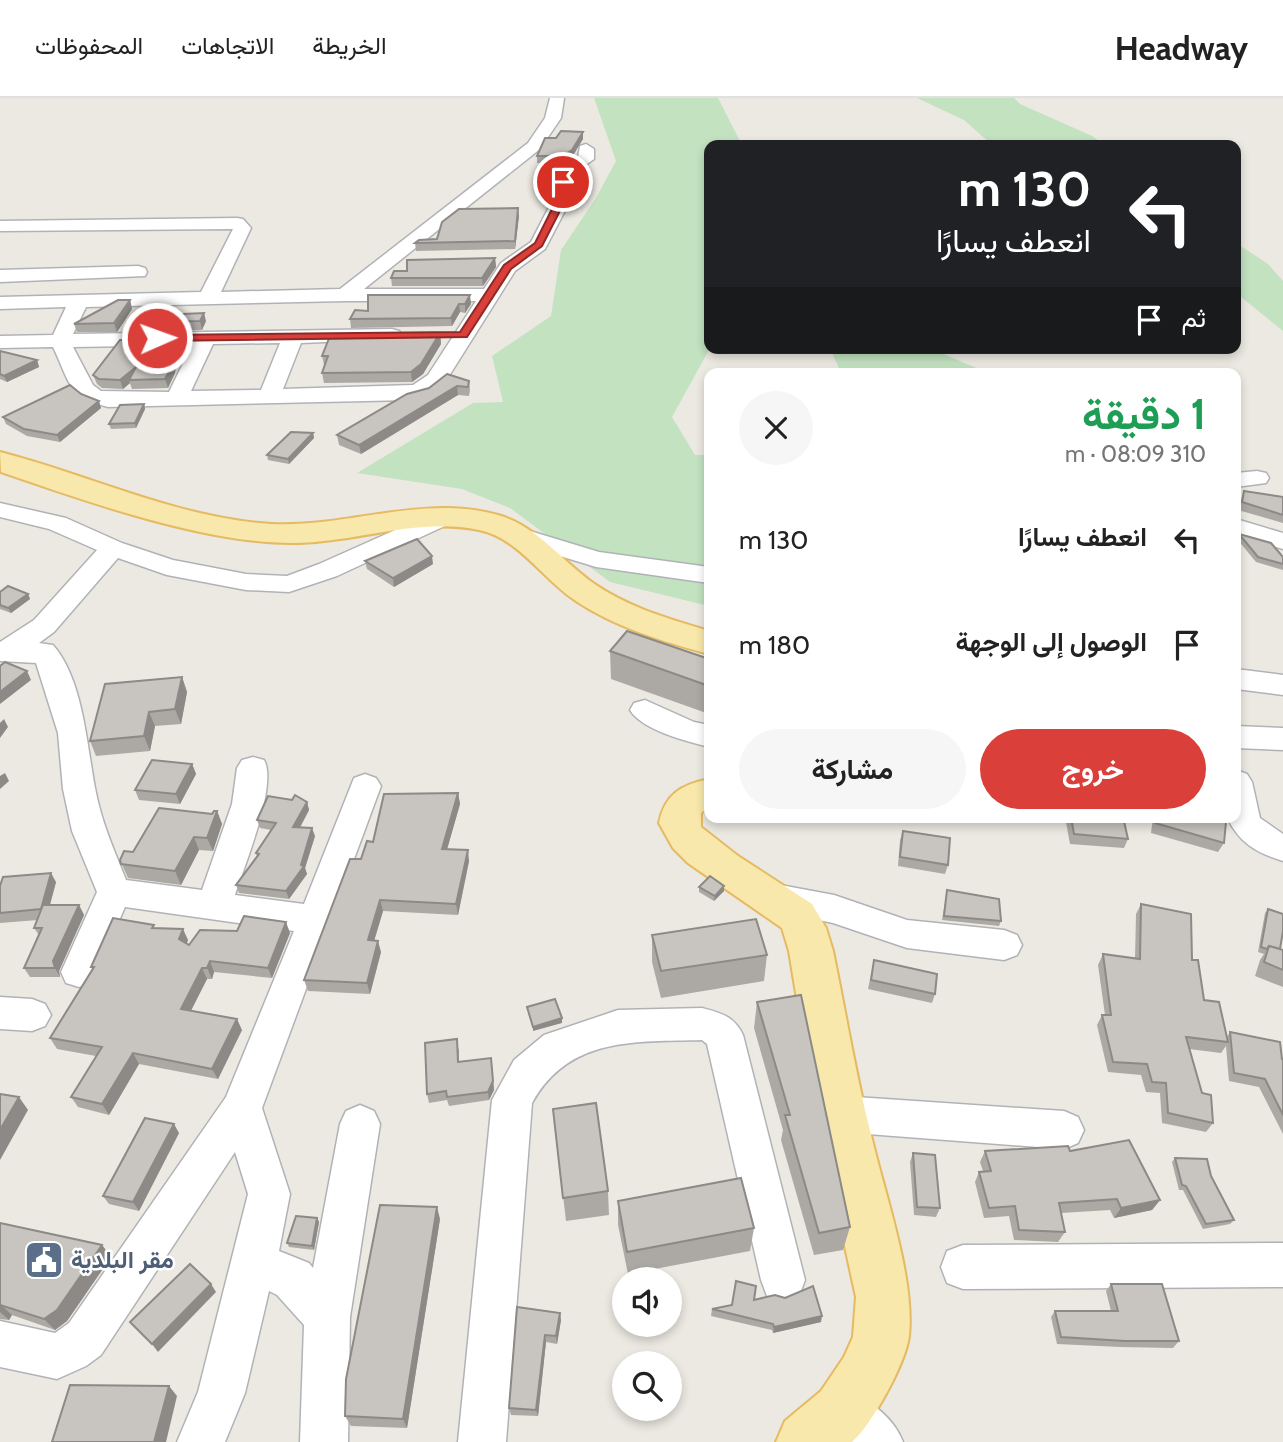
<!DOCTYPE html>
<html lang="ar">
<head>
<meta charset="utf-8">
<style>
	:root { --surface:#fff; --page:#f6f6f6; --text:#222; --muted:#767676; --line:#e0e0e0; --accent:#da3f3a }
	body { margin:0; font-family:Cabin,Vazirmatn,sans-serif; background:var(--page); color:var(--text); direction:rtl; height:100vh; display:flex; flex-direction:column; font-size:26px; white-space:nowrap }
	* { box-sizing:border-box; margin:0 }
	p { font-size:23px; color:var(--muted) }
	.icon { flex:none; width:38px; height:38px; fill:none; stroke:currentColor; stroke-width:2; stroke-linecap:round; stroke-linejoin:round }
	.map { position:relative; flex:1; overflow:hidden; direction:ltr }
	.sheet { position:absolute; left:704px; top:270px; width:537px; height:455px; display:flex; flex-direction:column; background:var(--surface); border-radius:14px; box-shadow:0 4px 10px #0003; direction:rtl }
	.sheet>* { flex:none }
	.top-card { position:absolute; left:704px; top:42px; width:537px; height:214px; border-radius:14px; box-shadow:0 4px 10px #0003; direction:rtl; background:#202124; color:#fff; overflow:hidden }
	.tools { position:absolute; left:612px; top:1169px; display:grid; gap:14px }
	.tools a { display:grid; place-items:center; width:70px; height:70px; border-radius:50%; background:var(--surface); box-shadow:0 4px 10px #0003; font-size:35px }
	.pin { position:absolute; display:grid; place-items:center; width:60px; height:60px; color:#fff; margin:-30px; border:4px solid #fff; border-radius:50%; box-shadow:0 2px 7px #0007 }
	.me { position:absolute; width:77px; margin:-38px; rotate:88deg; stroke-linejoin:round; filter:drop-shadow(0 0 5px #0008) }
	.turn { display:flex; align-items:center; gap:24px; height:147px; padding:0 35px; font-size:32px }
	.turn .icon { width:91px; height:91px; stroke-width:2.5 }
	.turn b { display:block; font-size:49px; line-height:60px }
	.then { display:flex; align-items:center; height:66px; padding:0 35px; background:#0003; gap:14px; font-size:26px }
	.round { display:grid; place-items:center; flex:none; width:74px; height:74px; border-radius:37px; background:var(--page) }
	.overview { display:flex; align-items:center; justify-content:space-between; height:119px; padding:0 35px }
	h1 { font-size:42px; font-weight:700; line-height:52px; color:#1e9e55 }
	.cta { display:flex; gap:14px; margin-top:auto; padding:14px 35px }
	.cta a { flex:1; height:80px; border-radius:42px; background:var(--accent); color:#fff; font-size:28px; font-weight:700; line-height:80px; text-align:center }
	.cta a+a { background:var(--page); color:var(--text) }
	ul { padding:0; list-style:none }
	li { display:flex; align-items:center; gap:21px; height:105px; padding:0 35px }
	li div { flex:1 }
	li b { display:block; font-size:26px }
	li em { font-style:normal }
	header { display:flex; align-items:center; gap:42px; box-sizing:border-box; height:98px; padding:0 35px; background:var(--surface); border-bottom:2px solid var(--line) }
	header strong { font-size:33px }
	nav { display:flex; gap:38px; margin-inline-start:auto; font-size:24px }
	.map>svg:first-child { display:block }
</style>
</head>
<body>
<header>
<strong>Headway</strong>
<nav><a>الخريطة</a><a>الاتجاهات</a><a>المحفوظات</a></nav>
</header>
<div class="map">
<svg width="1283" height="1344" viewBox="0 0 1283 1344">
	<rect width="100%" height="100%" fill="#ece9e2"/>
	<g fill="#c2e2c0">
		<path d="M594,0H718L742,47H709L710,250L672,319L695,357H709V508L610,484L510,410L462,391L357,375L473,305L503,304L492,258L551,218L561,152L596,100L616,63Z"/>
		<path d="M917,0H1014L1020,6L1092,38L1105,47H992L964,22Z"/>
		<path d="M1236,145L1268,166L1283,183V233L1236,195Z"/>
		<path d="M830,250L939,254L988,275H841Z"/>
	</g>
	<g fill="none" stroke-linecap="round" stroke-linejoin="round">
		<g stroke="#b0b3b6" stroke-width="3">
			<g id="minor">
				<path d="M550,0H564L561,20L540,51L364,191H484L501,165L531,144L550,107L546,97L565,67L578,59L580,48L586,46L594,51V61L577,73L564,97L568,107L545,151L515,173L444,286L429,297L410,302L108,309C67,299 70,284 53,249L0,250V238L53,237L66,209L0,211V199L201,194L233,131L0,133V123L237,120L243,121L251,130L221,194L340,191L528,45L545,20ZM345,203H476L428,277L413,287L283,291L301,245L399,241L402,237L399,233L392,231L73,236L86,209ZM280,245L261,292L191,293L213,246ZM192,247L169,294L101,293L93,287L73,249Z"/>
				<path d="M138,168L145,170L147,174L145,178L0,184V172Z"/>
				<path d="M1257,373L1266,375L1269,380L1266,385L1236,389V375Z"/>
				<path d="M0,405L66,420L122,445L173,462L246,476L287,478L319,466L431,416L440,413L449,416L453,421L449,426L337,478L289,494L246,492L167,477L118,460L54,534L39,545L53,547C83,581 87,648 95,690C101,723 114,752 126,782L202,792L232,706L237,670L242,662L253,659L264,662C278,686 244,769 235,797L304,806L354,680L365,676L376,680L381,688L262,1010L290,1096L279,1153L309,1165L313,1170L340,1026L346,1013L360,1007L374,1013L380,1026L350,1219L348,1344H300L304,1227L277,1197L269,1193L245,1295L225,1344H177L198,1294L248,1096L235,1054L101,1257L86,1268L57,1281L0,1269V1223L55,1235L69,1225L226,999L294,833L125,809L92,885L79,889L66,885L61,874L97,794L72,733L63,691L58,635L36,565L0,563V544L34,522L97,452L49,431L0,419Z"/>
				<path d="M1236,421L1283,435V451L1236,437Z"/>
				<path d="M520,430L599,454L709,469V485L596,469L511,443L507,438L511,433Z"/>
				<path d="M1236,571L1283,577V597L1236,591Z"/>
				<path d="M645,602L694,624L709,627V649C686,643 642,632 630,612L634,605Z"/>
				<path d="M1236,628L1283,630V652L1236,650Z"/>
				<path d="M1236,672L1247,676L1252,684L1260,720L1283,736V763C1257,755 1239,745 1227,719H1236Z"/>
				<path d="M775,786L834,797L907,822L1004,832L1017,837L1022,847L1017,857L1004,862L907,850L833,825L763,810L758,800L763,790Z"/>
				<path d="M0,899L32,901L45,906L51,917L45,928L32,933L0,931Z"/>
				<path d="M702,910C721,915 734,918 743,937L805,1182L799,1198L783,1204L767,1198L761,1182L707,946L702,942C636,944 569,938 532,1005L506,1344H458L492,1002L514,962L544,937L618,912Z"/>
				<path d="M841,998L1064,1013L1078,1019L1084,1032L1078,1045L1064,1051L841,1034L827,1029L821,1016L827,1003Z"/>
				<path d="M1283,1145V1189L963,1191L947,1185L941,1169L947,1153L963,1147Z"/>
				<path d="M842,1290C868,1301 893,1318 903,1344H841L825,1331L818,1314L825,1297Z"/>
			</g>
		</g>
		<g stroke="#e5ba62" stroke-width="4">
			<g id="major">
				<path d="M0,354C90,377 177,420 271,426C346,430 423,396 498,417C539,429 562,464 596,487C630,510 670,521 709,533V556C664,544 615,529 576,503C543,482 519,440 479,432C418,419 355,445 294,445C206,446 85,403 1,374Z"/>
				<path d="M709,681V709L701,715V729L738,758L812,806L826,830L833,853C846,916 856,979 872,1041C885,1097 915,1181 909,1238C906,1264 872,1327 852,1344H776L785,1323L821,1293L844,1259L853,1239L856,1199L816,1016L789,853L782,830L688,765L673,750L659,725C665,696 681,687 709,681Z"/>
			</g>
		</g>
		<use href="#minor" fill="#fff" fill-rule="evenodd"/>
		<use href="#major" fill="#f8e8ab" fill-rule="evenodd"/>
	</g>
	<g fill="#aca9a5">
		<path d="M583,41L572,59L563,66L537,65V58Z"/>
		<path d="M519,118L515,151L416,153L415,145L437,141Z"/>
		<path d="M495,160L496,169L483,188H392L391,180L407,173Z"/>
		<path d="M368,197L471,206L465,215L460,214L452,228L351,230L350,221L368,213Z"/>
		<path d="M130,202L132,211L117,234H77L74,226Z"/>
		<path d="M206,223L202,232L136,233L133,224Z"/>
		<path d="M440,235L441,246L423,276L412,284L324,285L322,275L324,267L322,258Z"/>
		<path d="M120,242L188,250L183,259H177L175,275L168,290L132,291L130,285L123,291L102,290L97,286L93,277Z"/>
		<path d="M1145,250H1174L1172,256Z"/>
		<path d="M0,253L37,262L39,269L7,284L0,281Z"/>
		<path d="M469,283L470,292L469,298L458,297L361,356L339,347L337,337Z"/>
		<path d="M81,296L101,310L60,344L27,338L6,326L3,319Z"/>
		<path d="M144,306L145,311L136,330L111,331L109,326Z"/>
		<path d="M313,335L314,340L289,366L268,362L267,357Z"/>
		<path d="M1244,393L1283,399V425L1238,412Z"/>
		<path d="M1239,436L1283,459V472L1256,464L1237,441Z"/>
		<path d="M365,463L433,466L394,489L367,471Z"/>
		<path d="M0,494L28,496L30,501L11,515L0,511Z"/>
		<path d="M610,553L709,561V616L611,581Z"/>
		<path d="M182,579L187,594L181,626L155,628L150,653L96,658L90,643Z"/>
		<path d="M192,666L196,676L180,706L139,702L135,692Z"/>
		<path d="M458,695L460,706L447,751L469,763L458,817L383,813L374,843L381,854L370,896L308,893L304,882L361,761L373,744Z"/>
		<path d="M307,704L309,712L300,730L315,738L305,770L307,776L289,801L239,795L236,787L257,759L256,755L271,732L260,730L257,722Z"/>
		<path d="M217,713L222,726L213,753L199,752L181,787L128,780L120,762Z"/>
		<path d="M1065,719H1123L1128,741L1124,750L1070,746Z"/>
		<path d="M1153,719H1211L1224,745L1218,754L1151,735Z"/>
		<path d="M903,733L948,767L945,776L898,768L900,742Z"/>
		<path d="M56,784L50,807H79L84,817L59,873L60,879H30L24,870L39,837L34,830L38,822L0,825V788Z"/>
		<path d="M724,788V793L714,803L699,794V789Z"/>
		<path d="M947,792L1001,823L999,828L942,822Z"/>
		<path d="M1141,806L1192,862L1204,902L1227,939L1230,934L1283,961V1036L1259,989L1229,983L1226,948L1221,955L1189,951L1202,995L1213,1025L1206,1034L1162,1025L1160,995L1146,994L1141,977L1108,974L1097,927L1102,917H1105L1098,867L1103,856L1135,860L1136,816Z"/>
		<path d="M1268,811L1280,851L1283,852V889L1255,878L1260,862L1264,856L1258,854L1265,815Z"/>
		<path d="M156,830L188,842L187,845L189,847L290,835L272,880L214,874L212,881H207L191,913L242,932L218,981L139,966L109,1017L78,1009L71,999L96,958L57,951L50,940L92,871L91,869Z"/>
		<path d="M652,837L767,857L764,883L661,900L652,864Z"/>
		<path d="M874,862L935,896L932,905L868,891Z"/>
		<path d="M757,904L850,1129L843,1152L814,1157L781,1042L783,1032L754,930Z"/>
		<path d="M459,950V964L491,960L494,992L489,1002L449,1008L447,1002L429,1005L427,996Z"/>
		<path d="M553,1011L608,1093L609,1117L566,1123Z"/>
		<path d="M179,1035L139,1113L109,1106L103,1098Z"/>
		<path d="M985,1053H1070L1160,1102L1152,1112L1114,1120L1110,1112L1061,1115L1065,1134L1058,1144L1014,1142L1009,1118L984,1120L975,1084L979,1074L983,1073L980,1064Z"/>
		<path d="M913,1055L940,1110L936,1119L914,1117L910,1064Z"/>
		<path d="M1175,1060L1211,1078L1234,1122L1230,1126L1203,1131L1183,1092H1179L1172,1064Z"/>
		<path d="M618,1103L754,1130L750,1153L628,1176L618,1127Z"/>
		<path d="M317,1120L319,1124L314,1152L289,1149L287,1145Z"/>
		<path d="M440,1121L407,1330L351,1328L345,1318Z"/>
		<path d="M0,1125L102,1147L111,1159L67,1223L55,1232L12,1217L9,1222L0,1221Z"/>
		<path d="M1111,1186L1179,1243L1173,1250L1120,1249L1057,1246L1051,1219L1055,1213H1111L1106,1193Z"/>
		<path d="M754,1202L821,1224L773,1235L772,1232L711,1218L712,1211Z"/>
		<path d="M517,1209L561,1222L557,1246L546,1244L538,1318L511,1317L509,1310Z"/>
	</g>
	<g fill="#8c8986">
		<path d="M583,34V41L572,59L563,66L562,58Z"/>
		<path d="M518,110L519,118L515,151V143Z"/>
		<path d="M495,160L496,169L483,188L482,180Z"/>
		<path d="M470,197L471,206L465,215V206Z"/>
		<path d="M130,202L132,211L117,234L114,225Z"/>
		<path d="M459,206L460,214L452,228L451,220Z"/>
		<path d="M204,215L206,223L202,232L200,223Z"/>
		<path d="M440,235L441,246L423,276L412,284L411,274Z"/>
		<path d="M185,241L188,250L183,259L181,250Z"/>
		<path d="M174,250L177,259L175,275L168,290L165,281Z"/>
		<path d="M37,262L39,269L7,284L4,278Z"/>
		<path d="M136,269L129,282L130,285L123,291L120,282Z"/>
		<path d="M457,288L458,297L361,356L359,347Z"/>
		<path d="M99,303L101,310L60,344L57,337Z"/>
		<path d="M144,306L145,311L136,330L135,325Z"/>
		<path d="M313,335L314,340L289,366L288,361Z"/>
		<path d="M432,458L433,466L394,489L393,480Z"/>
		<path d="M28,496L30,501L11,515L8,510Z"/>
		<path d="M27,573L31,582L0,606V594Z"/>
		<path d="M182,579L187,594L181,626L175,611Z"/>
		<path d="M149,614L155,628L150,653L144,638Z"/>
		<path d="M4,621L8,629L0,640V625Z"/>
		<path d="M192,666L196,676L180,706L176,696Z"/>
		<path d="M5,675L9,683L0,691V678Z"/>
		<path d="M458,695L460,706L444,762L442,751Z"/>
		<path d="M307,704L309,712L295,738L293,729Z"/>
		<path d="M217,713L222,726L213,753L207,740Z"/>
		<path d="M312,730L315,738L305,770L307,776L289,801L286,793L301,767Z"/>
		<path d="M194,739L199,752L181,787L175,773Z"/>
		<path d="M468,752L469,763L458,817L456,806Z"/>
		<path d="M51,775L56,784L46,821L41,811Z"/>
		<path d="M724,788V793L714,803L715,798Z"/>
		<path d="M380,802L383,813L371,853L368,842Z"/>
		<path d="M79,807L84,817L59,873L60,879L55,870L53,863Z"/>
		<path d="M286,824L290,835L272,880L268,870Z"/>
		<path d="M183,831L188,842L184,852L179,841Z"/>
		<path d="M378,843L381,854L370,896L367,885Z"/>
		<path d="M210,863L214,874L212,881L207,870Z"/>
		<path d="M202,870L207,881L186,922L181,911Z"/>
		<path d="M562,920V925L533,933V929Z"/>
		<path d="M237,921L242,932L218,981L212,971Z"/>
		<path d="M133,955L139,966L109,1017L102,1006Z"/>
		<path d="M491,960L494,992L489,1002L488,994Z"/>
		<path d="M19,999L28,1012L0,1062V1032Z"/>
		<path d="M174,1026L179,1035L139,1113L133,1104Z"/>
		<path d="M1160,1102L1152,1112L1114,1120L1121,1110Z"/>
		<path d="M437,1109L440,1121L407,1330L403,1321Z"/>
		<path d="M317,1120L319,1124L314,1152L312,1148Z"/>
		<path d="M102,1147L111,1159L67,1223L55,1232L44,1221Z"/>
		<path d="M211,1186L216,1194L158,1254L152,1246Z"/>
		<path d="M0,1206L12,1217L9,1222L0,1214Z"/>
		<path d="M560,1215L561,1222L557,1246L556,1238Z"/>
		<path d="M822,1218L821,1224L773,1235L774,1229Z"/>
		<path d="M545,1237L546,1244L538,1318L536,1312Z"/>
		<path d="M169,1288L177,1298L166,1344H154Z"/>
	</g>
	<g fill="#c8c4c0" stroke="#8c8986" stroke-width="2">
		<path d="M561,33L583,34L572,52L562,58H537L545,40H556Z"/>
		<path d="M518,110L515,143L415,145L419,142L437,141L442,124L459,111Z"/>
		<path d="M495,160L482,180H391L394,173H407V162Z"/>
		<path d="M368,197H470L465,206H459L451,220L350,221L355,212L368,213Z"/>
		<path d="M118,202H130L114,225L74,226Z"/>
		<path d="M204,215L200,223L133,224L138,218Z"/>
		<path d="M440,235L421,266L411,274L322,275L328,258H322L330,238Z"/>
		<path d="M185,241L181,250H174L173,266L165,281L129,282L136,269L120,282L99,281L93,277L120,242Z"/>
		<path d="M0,253L37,262L4,278L0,276Z"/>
		<path d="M447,276L469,283L468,289L457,288L359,347L337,337L407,296L429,290Z"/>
		<path d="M70,287L81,296L99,303L57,337L24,331L3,319Z"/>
		<path d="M144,306L135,325L109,326L120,307Z"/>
		<path d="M291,334L313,335L288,361L267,357Z"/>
		<path d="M1244,393L1283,399V417L1242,404Z"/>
		<path d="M1239,436L1271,445L1283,459V466L1258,459Z"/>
		<path d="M417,441L432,458L393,480L365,463Z"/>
		<path d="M8,488L28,496L8,510L0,507V494Z"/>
		<path d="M627,533L709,561V588L610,553Z"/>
		<path d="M5,564L27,573L0,594V568Z"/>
		<path d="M182,579L175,611L149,614L144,638L90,643L105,586Z"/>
		<path d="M152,662L192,666L176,696L135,692Z"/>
		<path d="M458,695L442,751L468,752L456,806L380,802L368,842L378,843L367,885L304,882L350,761H361L367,743L373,744L384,696Z"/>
		<path d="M295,697L307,704L293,729L312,730L301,767L304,768L286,793L236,787L259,756L256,755L276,725L257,722L268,698L292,702Z"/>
		<path d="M159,710L212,716L214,713H217L207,740L194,739L175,773L121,766L120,762L124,753L133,754Z"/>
		<path d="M1071,719H1123L1128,741L1074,736Z"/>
		<path d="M1156,719H1211L1226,724L1224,745L1155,725Z"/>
		<path d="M903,733L950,740L948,767L900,759Z"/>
		<path d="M51,775L41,811L0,815V788L3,779Z"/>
		<path d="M710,778L724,788L715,798L699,789Z"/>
		<path d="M947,792L999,801L1001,823L944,818Z"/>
		<path d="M1141,806L1191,816L1192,862H1198L1204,902L1219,904L1228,944L1186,939L1202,995L1211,997L1213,1025L1168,1015L1166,985L1152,984L1147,966L1113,964L1102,917H1111L1103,856L1140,861Z"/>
		<path d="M43,807H79L53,863L55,870H24L42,830H34Z"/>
		<path d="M1268,811L1283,816V833L1280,851L1269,848L1267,851L1261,849Z"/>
		<path d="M244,818L286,824L268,870L210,863L207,870H202L181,911L237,921L212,971L133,955L102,1006L71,999L102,949L50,940L94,869H91L113,820L154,827L152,830L183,831L179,841L189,847L200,832L237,833Z"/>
		<path d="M756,821L767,857L661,873L652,837Z"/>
		<path d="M1269,848L1283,852V872L1264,864Z"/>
		<path d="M874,862L937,876L935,896L871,882Z"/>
		<path d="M801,897L850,1129L819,1135L785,1017H790L757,904Z"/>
		<path d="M555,901L562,920L533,929L527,909Z"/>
		<path d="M1230,934L1280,944L1282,961H1283V1017L1265,981L1234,975Z"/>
		<path d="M457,941L458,964L491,960L493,983L488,994L447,999L446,993L427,996L425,945Z"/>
		<path d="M0,996L19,999L0,1032Z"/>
		<path d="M596,1005L608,1093L563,1100L553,1011Z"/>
		<path d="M145,1020L174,1026L133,1104L103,1098Z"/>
		<path d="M1129,1042L1160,1102L1121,1110L1117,1101L1059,1105L1065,1134L1019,1132L1015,1108L989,1110L979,1074L991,1073L985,1053L1068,1048L1070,1053Z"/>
		<path d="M913,1055L935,1057L940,1110L917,1109Z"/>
		<path d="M1175,1060L1207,1061L1211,1078L1234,1122L1206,1126L1186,1088L1182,1087Z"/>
		<path d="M741,1080L754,1130L627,1154L618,1103Z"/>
		<path d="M380,1107L437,1109L403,1321L345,1318L346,1281Z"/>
		<path d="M296,1118L317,1120L312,1148L287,1145Z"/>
		<path d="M0,1125L102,1147L57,1212L44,1221L0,1207Z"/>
		<path d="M190,1166L211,1186L152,1246L130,1224Z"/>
		<path d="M736,1183L756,1188L754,1202L775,1197L785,1200L813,1188L822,1218L774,1229L773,1226L712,1211L732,1207Z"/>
		<path d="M1111,1186H1162L1179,1243H1125L1061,1239L1055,1213H1118Z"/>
		<path d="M517,1209L560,1215L556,1238L545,1237L536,1312L509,1310Z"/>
		<path d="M70,1287L169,1288L154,1344H52Z"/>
	</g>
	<path fill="#da3f3a" stroke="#8e2926" stroke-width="2" d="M563,82L567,84L560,97L563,107L542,148L511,171L467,239L157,243L152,240L157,237L460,234L504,167L535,145L554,107L551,97Z"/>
	<defs>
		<g id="civic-square" transform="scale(2.0125)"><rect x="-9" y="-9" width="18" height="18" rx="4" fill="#5c6f8a" stroke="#fff"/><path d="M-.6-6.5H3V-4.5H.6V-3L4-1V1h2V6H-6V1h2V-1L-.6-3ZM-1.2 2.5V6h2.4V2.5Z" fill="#fff"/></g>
	</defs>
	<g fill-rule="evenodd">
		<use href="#civic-square" x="44" y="1162"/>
	</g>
	<g text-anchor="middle" stroke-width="5" stroke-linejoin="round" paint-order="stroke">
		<g font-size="24" font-weight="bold" fill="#4e5e75" stroke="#fff" text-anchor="start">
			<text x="71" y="1170">مقر البلدية</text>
		</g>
	</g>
</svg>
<div class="tools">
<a><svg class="icon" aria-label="sound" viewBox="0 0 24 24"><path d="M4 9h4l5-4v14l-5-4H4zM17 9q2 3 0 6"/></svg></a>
<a><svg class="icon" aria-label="search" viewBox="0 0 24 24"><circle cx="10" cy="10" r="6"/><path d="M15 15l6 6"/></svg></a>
</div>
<div class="pin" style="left:563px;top:84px;background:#d93025"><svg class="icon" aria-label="arrive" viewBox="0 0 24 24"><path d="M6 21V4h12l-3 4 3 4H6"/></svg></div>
<svg class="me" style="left:157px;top:240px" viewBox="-20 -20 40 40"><circle r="17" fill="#da3f3a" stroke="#fff" stroke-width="3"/><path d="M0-11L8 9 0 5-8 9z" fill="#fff"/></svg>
<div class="top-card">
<div class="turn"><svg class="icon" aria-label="left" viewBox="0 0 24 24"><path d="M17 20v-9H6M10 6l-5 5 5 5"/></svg><div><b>130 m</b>انعطف يسارًا</div></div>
<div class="then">ثم<svg class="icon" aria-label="arrive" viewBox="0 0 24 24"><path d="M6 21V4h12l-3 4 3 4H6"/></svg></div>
</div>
<section class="sheet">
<div class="overview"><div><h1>1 دقيقة</h1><p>310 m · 08:09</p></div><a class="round"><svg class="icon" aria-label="close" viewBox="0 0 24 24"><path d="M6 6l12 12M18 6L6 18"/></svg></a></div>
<ul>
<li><svg class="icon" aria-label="left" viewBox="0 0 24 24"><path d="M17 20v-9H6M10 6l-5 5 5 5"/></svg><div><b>انعطف يسارًا</b></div><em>130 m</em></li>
<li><svg class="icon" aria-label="arrive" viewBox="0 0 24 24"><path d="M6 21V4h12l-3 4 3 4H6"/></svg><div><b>الوصول إلى الوجهة</b></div><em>180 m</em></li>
</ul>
<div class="cta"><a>خروج</a><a>مشاركة</a></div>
</section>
</div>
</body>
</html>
